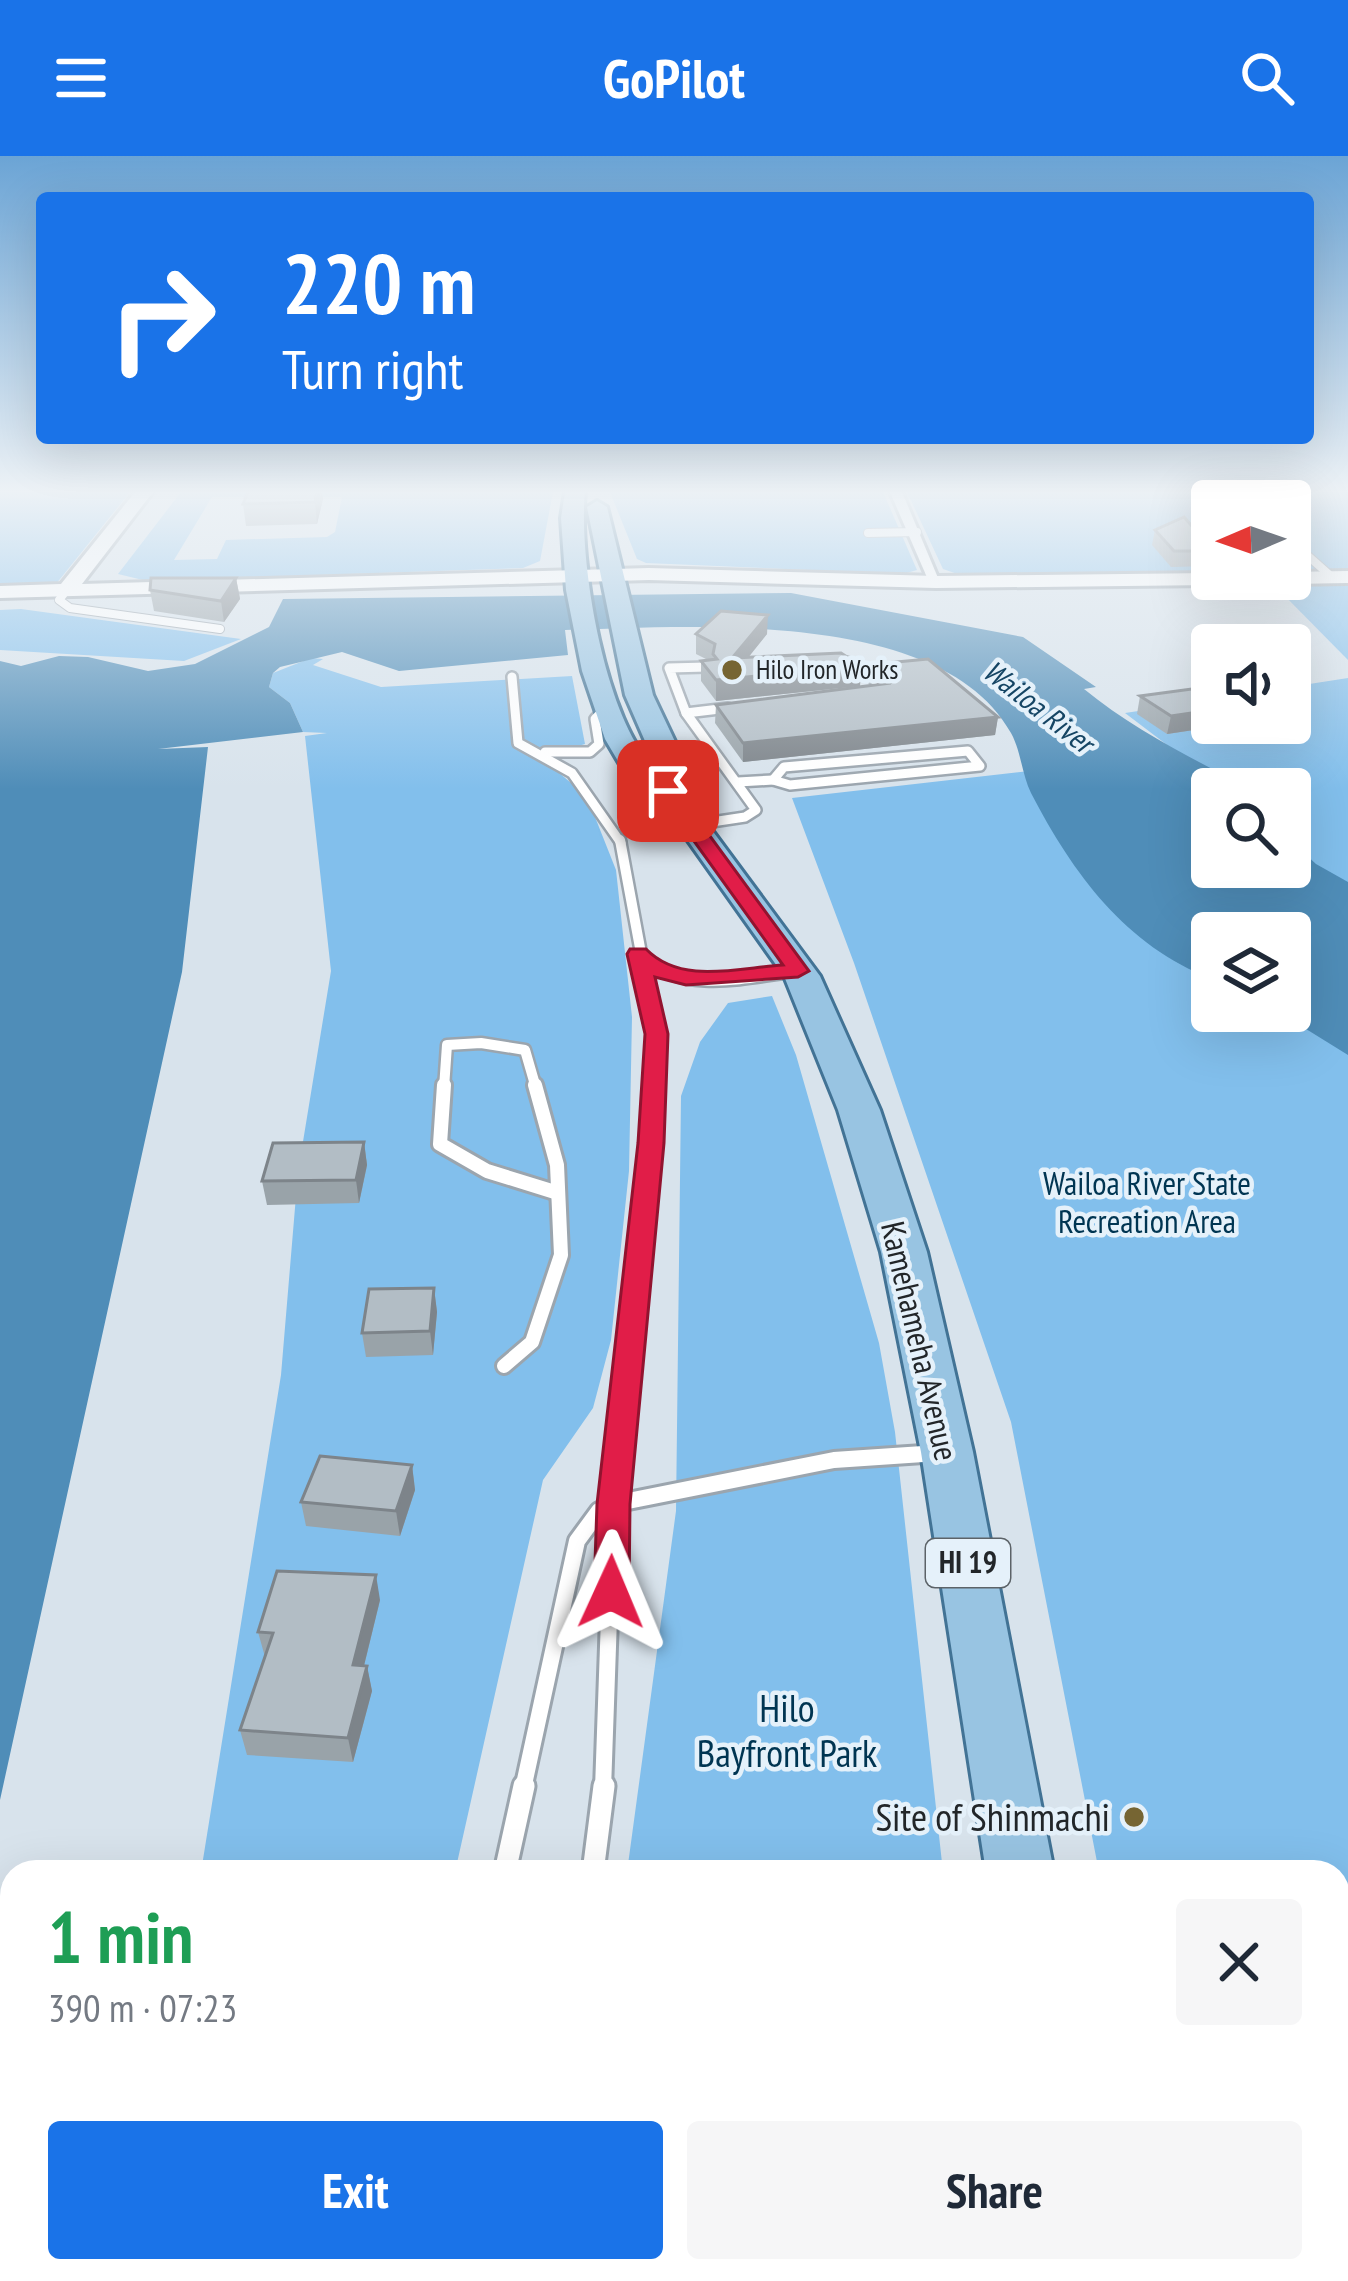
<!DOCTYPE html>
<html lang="en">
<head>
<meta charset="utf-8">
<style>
	:root { --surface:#fff; --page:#f6f6f7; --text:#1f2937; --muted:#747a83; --accent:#1a73e8 }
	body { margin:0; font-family:"PT Sans Narrow",sans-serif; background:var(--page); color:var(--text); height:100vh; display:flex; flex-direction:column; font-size:45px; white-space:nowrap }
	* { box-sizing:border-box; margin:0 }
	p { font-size:39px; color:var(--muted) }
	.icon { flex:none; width:66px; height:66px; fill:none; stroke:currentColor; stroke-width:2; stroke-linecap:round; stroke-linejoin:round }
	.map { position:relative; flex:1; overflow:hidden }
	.panel { position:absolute; left:0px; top:1704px; width:1350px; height:423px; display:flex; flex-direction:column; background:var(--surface); border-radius:36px 36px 0 0; box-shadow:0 12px 48px #0002 }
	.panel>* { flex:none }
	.hud { position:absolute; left:36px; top:36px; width:1278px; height:252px; border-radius:12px; box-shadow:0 12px 48px #0002; background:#1a73e8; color:#fff; overflow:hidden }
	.needle { width:78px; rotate:268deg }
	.fabs { position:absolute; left:1191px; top:324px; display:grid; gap:24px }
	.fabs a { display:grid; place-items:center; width:120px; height:120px; border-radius:12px; background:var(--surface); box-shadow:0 12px 48px #0002; font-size:60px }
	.pin { position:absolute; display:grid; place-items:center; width:102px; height:102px; color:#fff; margin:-51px; border-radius:24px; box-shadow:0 6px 18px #0006 }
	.me { position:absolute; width:132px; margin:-66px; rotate:1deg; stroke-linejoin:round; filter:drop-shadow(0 0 9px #0008) }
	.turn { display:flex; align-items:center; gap:42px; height:252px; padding:0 48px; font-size:54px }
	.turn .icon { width:156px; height:156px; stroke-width:2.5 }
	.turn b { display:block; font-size:84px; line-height:102px }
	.round { display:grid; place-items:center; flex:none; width:126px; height:126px; border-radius:12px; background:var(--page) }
	.overview { display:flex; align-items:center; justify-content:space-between; height:204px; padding:0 48px }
	h1 { font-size:72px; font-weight:700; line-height:90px; color:#1e9e55 }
	.primary-button { display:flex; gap:24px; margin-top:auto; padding:24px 48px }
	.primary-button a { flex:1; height:138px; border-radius:12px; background:var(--accent); color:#fff; font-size:48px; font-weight:700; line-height:138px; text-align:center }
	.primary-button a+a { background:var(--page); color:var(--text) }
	header { display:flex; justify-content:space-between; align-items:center; height:156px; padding:0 48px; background:var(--accent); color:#fff; font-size:54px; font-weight:700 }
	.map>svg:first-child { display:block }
</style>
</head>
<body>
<header><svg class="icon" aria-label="menu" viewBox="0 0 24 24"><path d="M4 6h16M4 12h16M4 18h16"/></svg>GoPilot<svg class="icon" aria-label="search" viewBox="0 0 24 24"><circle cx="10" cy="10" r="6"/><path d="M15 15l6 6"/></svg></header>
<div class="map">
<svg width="1348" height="2125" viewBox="0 0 1348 2125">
	<rect width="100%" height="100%" fill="#d8e3ec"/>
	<g fill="#82bfec" fill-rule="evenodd">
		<path d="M0,336H130L56,428L0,430Z"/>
		<path d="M181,336H553L540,405L523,412L147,425L118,418ZM212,341H342L335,376L327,381L226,384L217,403L174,404Z"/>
		<path d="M610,336H883L917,414L903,418L646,407L637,403Z"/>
		<path d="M907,336H1348V416L1290,417V345H1212V418L966,421L943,413Z"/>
		<path d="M1348,429V504L1275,430Z"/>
		<path d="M21,453L241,483L184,505L0,494V454Z"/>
		<path d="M311,502L323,503L313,509L381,531L572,520L585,588L565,594L551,610L577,632L595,661L616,714L632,861L629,1015L611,1184L593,1252L543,1324L455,1716H201L281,1219L298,1016L331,815L305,580L327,577L303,576L290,547L269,531L273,517Z"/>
		<path d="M1348,522V2125H1178L1176,2115H1338V1716H1099L1011,1266L854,807L792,642L1179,598L1125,557L1212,544V567H1290V531ZM1212,633H1290V711H1212ZM1212,777H1290V855H1212Z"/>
		<path d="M772,840L796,899L879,1187L895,1276L943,1716H627L676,1355L681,940L700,886L728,847Z"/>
		<path d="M117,2115H365L363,2125H115Z"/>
		<path d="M573,2115H986L987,2125H572Z"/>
	</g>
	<path fill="#4f8db8" d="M791,437L1023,481L1096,531L1084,533C1129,570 1182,597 1233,624L1243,633H1212V711H1290V684L1316,708L1348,726V899L1277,855H1290V777H1212V823C1126,790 1073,718 1031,637C1022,619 1021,595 1011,577C941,451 687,471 565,474L568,499L399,515L342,496L280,511L273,517L269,531L290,547L303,576L158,593L208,591L182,816L0,1644V505L21,510L59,500L88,501L148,515L195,508L269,471L283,443Z"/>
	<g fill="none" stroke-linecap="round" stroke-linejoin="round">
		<g stroke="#9ba5ae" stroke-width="10">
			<g id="lane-far5">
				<path d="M868,377L917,376"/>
				<path d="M1290,384L1333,422"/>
				<path d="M66,435L59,444L70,452L220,473"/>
			</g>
		</g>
		<g stroke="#9ba5ae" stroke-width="14">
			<g id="lane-far4">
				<path d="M847,506L863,512L887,536H882"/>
				<path d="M512,521L518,587L572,617L621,687"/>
				<path d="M686,557L728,552"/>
				<path d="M968,595L980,610L790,629L773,624L784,611Z"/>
				<path d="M545,596H590L599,588L595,563L609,549"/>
				<path d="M738,626L773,624"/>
				<path d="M692,669L745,661L756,654L686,557L669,512L707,511"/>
			</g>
		</g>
		<g stroke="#9ba5ae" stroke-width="15">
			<g id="lane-far3">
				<path d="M620,684L656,878L654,932"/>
				<path d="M640,802C687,838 744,822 798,815"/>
				<path d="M444,932L447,889L481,887L525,894L536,932"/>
			</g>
		</g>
		<g stroke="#9ba5ae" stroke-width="20">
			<g id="lane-far2">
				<path d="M444,929L440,988L487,1015L558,1037"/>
				<path d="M504,1210L532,1186L561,1099L557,1009L535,929"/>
				<path d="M624,1242L654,929"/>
			</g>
		</g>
		<g stroke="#9ba5ae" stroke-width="22">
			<g id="lane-far1">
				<path d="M523,1633L577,1385L599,1355L613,1348L834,1304L938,1297"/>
				<path d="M603,1633L613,1348L624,1239"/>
			</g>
		</g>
		<g stroke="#9ba5ae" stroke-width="27">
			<g id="lane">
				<path d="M505,1716L524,1630"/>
				<path d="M593,1716L604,1630"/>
				<path d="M419,2125L422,2115"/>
				<path d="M540,2125L541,2115"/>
			</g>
		</g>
		<g stroke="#9ba5ae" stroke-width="6">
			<path id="street" d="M890,336H902L941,429L929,426Z"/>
		</g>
		<g stroke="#9ba5ae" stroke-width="6">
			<g id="secondary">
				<path d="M135,336H153L82,428L649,412L936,420L1212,417V423H1222L1212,429L936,432L649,424L0,442V430L61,428Z"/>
				<path d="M1348,415V427L1290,428L1281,423H1290V416Z"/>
			</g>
		</g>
		<g stroke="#427395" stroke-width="6">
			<g id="primary">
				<path d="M565,336H585C578,403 605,570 658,615L625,539L587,351L597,345L607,351L653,539L688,613L683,635L820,820L880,954L927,1096L973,1296L1054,1716H986L921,1296L881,1096L838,954L784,820L657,641L625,617L605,583L582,515L566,434L561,362Z"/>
				<path d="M1041,2115H1121L1123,2125H1041Z"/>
			</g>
		</g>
		<use href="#lane-far5" stroke="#fff" stroke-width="8"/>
		<use href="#lane-far4" stroke="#fff" stroke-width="9"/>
		<use href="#lane-far3" stroke="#fff" stroke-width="10"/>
		<use href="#lane-far2" stroke="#fff" stroke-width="14"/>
		<use href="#lane-far1" stroke="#fff" stroke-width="16"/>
		<use href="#lane" stroke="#fff" stroke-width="21"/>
		<use href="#street" fill="#fff" fill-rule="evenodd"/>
		<use href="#secondary" fill="#fff" fill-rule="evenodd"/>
		<use href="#primary" fill="#98c4e2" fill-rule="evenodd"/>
	</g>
	<g fill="#99a3a9">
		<path d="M248,336H322L323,343L317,368L246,370L243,348Z"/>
		<path d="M1155,374L1212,393L1211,410L1171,411L1152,389Z"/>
		<path d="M236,422L240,443L224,466L154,455L150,434Z"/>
		<path d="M696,478H767L748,501L861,510L860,530L716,545L701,525V505L708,504L696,498Z"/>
		<path d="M886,507L998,561L995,579L743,606L715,567L716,549L888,527L885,524Z"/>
		<path d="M1140,540L1227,569L1167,578L1137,558Z"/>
		<path d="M364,986L367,1009L359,1047L267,1049L262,1025Z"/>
		<path d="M434,1132L437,1156L433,1199L366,1201L362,1177Z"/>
		<path d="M412,1309L415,1334L400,1380L306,1370L301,1346Z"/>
		<path d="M380,1444L364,1510H367L372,1535L353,1606L247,1599L240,1574L265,1501L258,1476Z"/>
	</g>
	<g fill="#7d848a">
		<path d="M317,336H322L323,343L317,368L315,346Z"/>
		<path d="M236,422L240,443L224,466L221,445Z"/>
		<path d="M768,459L767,478L732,522V502Z"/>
		<path d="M861,510L860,530L716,545V524Z"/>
		<path d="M1212,554V567H1227V569L1167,578L1171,560Z"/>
		<path d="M998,561L995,579L743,606V587Z"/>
		<path d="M364,986L367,1009L359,1047L356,1024Z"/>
		<path d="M434,1132L437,1156L433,1199L430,1175Z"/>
		<path d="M412,1309L415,1334L400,1380L396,1355Z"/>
		<path d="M376,1419L380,1444L358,1534L353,1509Z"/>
		<path d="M367,1510L372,1535L353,1606L348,1582Z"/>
	</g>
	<g fill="#b2bdc5" stroke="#7d848a" stroke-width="3">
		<path d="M248,336H317L315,346L243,348Z"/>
		<path d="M1184,361L1212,393V395H1174L1155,374Z"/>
		<path d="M151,422H236L221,445L150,434Z"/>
		<path d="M721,455L768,459L732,502L841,497L861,510L716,524L701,505L717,503L713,498L715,488L696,478Z"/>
		<path d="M928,503L998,561L743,587L716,549L890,527L897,517L886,507Z"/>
		<path d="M1199,532L1212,540V554L1171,560L1140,540Z"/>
		<path d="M364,986L356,1024L262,1025L273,987Z"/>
		<path d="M434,1132L430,1175L362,1177L369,1133Z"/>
		<path d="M320,1300L412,1309L396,1355L301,1346Z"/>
		<path d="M277,1415L376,1419L353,1509L367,1510L348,1582L240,1574L273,1477L258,1476Z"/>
		<path d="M218,2115L310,2125H216Z"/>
	</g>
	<linearGradient id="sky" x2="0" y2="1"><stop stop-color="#6ba4d5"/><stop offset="0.53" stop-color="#edf2f6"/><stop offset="1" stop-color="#edf2f6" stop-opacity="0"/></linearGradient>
	<rect width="1348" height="633" fill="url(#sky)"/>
	<path fill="#e11d48" stroke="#92132f" stroke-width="3" d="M661,631H674L809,815L798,821L686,829L655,821L668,878L664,987L630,1348L629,1436L623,1446L611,1450L599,1446L594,1436L597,1348L638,987L645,878L627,798L630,793H646C681,829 737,812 783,809L658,635Z"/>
	<g fill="#766533" stroke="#e5f1fa" stroke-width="4.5">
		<circle cx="732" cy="514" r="12"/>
		<circle cx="1134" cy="1661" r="12"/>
	</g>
	<g text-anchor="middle" stroke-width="9" stroke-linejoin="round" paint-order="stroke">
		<g font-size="27" fill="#222629" stroke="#e5f1fa" text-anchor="start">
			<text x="756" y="523">Hilo Iron Works</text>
		</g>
		<g font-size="30" font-style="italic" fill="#154564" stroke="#e5f1fa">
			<text transform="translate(1038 551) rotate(38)" y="10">Wailoa River</text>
		</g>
		<rect fill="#e5f1fa" stroke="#5c6368" stroke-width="3" x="926" y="1383" width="84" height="48" rx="9"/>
		<g font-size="30" font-weight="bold" fill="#222629">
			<text x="968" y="1417">HI 19</text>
		</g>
		<g font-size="33" fill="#003552" stroke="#e5f1fa">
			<text x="1147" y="1039">Wailoa River State<tspan x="1147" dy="38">Recreation Area</tspan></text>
		</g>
		<g font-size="33" fill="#222629" stroke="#e5f1fa">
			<text transform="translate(920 1185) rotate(77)" y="12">Kamehameha Avenue</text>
		</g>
		<g font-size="39" fill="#003552" stroke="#e5f1fa">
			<text x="787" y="1566">Hilo<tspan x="787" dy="45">Bayfront Park</tspan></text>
		</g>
		<g font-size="39" fill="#222629" stroke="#e5f1fa" text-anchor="end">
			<text x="1110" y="1675">Site of Shinmachi</text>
		</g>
	</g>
</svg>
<div class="fabs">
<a><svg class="needle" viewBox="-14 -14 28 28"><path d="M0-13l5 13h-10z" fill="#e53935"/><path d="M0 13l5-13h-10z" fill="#747a83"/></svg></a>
<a><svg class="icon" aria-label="sound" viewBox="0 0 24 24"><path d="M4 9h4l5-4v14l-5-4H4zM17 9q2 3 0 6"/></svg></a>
<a><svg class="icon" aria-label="search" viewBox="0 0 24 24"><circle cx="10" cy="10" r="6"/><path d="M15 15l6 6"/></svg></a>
<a><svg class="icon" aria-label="layers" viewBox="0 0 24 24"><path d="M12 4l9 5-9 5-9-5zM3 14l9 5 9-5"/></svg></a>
</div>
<div class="pin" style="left:668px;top:635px;background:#d93025"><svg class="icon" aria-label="arrive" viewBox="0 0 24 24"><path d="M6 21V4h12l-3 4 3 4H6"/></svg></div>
<svg class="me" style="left:611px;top:1436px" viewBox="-20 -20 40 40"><path d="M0-17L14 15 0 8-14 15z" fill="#e11d48" stroke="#fff" stroke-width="4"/></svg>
<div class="hud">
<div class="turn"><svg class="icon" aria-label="right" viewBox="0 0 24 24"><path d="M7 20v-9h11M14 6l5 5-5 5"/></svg><div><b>220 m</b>Turn right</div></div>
</div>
<section class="panel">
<div class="overview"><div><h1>1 min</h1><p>390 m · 07:23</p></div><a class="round"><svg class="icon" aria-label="close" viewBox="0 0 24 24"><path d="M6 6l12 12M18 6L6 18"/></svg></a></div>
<div class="primary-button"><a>Exit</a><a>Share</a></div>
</section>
</div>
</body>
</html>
